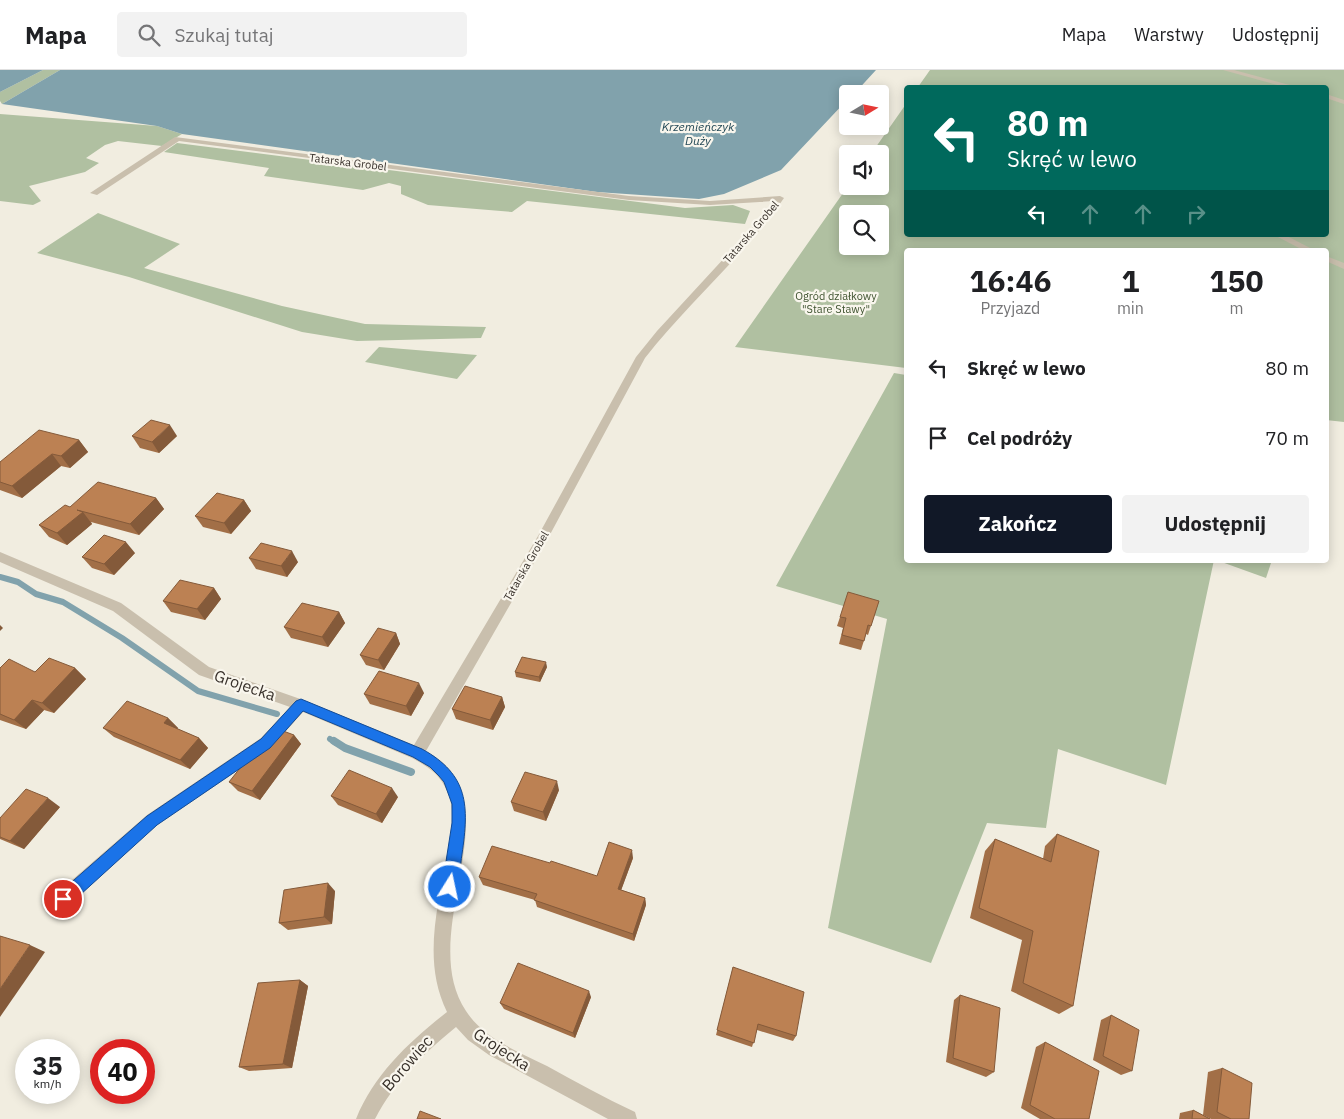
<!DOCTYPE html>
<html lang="pl">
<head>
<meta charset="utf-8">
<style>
	:root { --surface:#fff; --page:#f2f2f2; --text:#202124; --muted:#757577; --line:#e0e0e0; --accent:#111827 }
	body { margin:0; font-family:"IBM Plex Sans",sans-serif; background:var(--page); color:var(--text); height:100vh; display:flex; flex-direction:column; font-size:19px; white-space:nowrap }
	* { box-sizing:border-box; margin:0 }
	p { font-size:16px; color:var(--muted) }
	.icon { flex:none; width:28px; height:28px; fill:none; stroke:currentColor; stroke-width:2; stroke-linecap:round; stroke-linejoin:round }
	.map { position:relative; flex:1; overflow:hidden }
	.drawer { position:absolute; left:904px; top:178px; width:425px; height:315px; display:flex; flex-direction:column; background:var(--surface); border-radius:5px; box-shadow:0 2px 12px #0003 }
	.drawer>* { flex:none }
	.guide { position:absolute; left:904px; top:15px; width:425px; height:152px; border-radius:5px; box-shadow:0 2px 12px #0003; background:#00695c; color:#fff; overflow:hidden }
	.needle { width:32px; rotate:80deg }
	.buttons { position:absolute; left:839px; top:15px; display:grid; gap:10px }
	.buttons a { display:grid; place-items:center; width:50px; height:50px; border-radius:5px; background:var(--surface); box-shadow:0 2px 12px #0003; font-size:25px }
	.speed { position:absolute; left:15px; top:969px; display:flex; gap:10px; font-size:25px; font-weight:700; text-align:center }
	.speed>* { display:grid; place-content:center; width:65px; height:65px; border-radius:50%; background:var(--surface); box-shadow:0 2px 12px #0003; line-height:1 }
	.speed small { font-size:12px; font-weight:400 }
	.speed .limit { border:8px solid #d22; background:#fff; color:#111 }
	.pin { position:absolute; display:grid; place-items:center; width:42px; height:42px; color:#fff; margin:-21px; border:2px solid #fff; border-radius:50%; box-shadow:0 1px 5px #0007 }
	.me { position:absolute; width:55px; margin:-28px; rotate:10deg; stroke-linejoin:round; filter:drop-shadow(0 0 4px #0008) }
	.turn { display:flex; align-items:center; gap:18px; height:105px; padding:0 20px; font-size:22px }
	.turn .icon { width:65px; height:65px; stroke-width:2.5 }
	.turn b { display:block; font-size:35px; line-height:42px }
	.lanes { display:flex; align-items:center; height:48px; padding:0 20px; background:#0003; justify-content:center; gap:25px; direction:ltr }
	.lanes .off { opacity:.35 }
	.eta { display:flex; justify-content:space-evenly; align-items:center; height:85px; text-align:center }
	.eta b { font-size:30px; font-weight:700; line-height:35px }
	.action { display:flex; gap:10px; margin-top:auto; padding:10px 20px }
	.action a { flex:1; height:58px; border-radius:5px; background:var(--accent); color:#fff; font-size:20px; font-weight:700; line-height:58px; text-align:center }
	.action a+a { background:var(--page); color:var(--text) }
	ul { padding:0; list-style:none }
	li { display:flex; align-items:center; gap:15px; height:70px; padding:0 20px }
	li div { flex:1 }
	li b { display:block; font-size:19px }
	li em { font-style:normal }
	header { display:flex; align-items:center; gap:30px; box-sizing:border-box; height:70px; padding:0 25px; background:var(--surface); border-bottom:1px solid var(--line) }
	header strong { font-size:24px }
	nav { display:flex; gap:28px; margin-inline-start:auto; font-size:18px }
	.search { width:350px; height:45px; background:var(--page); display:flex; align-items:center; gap:12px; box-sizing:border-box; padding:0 18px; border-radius:5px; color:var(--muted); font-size:19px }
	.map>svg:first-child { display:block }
</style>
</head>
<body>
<header>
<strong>Mapa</strong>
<div class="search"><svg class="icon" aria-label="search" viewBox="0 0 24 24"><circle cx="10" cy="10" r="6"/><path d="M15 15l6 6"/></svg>Szukaj tutaj</div>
<nav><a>Mapa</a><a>Warstwy</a><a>Udostępnij</a></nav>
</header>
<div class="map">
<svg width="1344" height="1049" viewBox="0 0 1344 1049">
	<rect width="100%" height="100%" fill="#f1ede0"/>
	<g fill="#b0c0a1" fill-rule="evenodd">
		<path d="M43,0H60L2,34L0,31V22Z"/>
		<path d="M930,0H1344V352L1326,350V180H906V298L735,277L848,116H880V84H871L906,34V165H1326V18L918,17ZM848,144H880V176H848Z"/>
		<path d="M0,44L157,56L182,64L162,76L118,71L105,75L86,88L99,93L85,102L29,116L41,131L33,135L0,131Z"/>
		<path d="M177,73L685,138L733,135L750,141L745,154L527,131L512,142L428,135L401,124V116L389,113L363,120L264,106L269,98L164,82Z"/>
		<path d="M98,143L180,174L144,198L282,236L365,254L486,257L481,268L357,271L302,262L129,207L37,183Z"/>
		<path d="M379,277L477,285L457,309L365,292Z"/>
		<path d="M894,303L906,305V490H1214L1166,715L1058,679L1046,758L987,753L931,893L828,858L887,549L776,516Z"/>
		<path d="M1216,490H1272L1266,508Z"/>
	</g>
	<g fill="#81a2ac">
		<path d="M0,0H43L0,22Z"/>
		<path d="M60,0H876L854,24H848L847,30L781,100L724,124L699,129L597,122L182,64L157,56L2,34Z"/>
	</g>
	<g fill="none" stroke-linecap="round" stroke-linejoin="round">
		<g stroke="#81a2ac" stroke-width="6">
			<path d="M0,507L18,512L36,524L63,532L122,568L198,621L277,644"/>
			<path d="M330,669L336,673"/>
		</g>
		<path stroke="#81a2ac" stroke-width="8" d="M334,671L345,678L411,702"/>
		<g fill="#c9bfad" fill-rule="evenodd">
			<path d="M1223,0H1234L1301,18H1288Z"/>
			<path d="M1326,24L1344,30V34L1326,28Z"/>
			<path d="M175,67L629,126L710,131L780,126L784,128C744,186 689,232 645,288L546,472L426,681C519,731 413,861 466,941C484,969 519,982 547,996C576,1012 605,1028 635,1042L637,1049H608L489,985L468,970L456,957C424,983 394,1012 375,1049H356C374,1004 410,971 447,942C422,891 438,837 447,785C451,764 456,740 447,721C440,704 427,696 412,688L303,642L271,678L157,755L69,835L63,837L57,835L55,829L57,823L147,745L261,668L290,637L199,605L113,541L0,492V482L121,533L209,597L306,631L414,675L538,466L636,287L657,261L762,147L774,131L710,135L629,130L179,71L97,125L90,123Z"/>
			<path d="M1274,165H1285L1314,180H1303Z"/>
			<path d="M1326,186L1344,193V199L1326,191Z"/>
		</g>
	</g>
	<g fill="#a26f47">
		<path d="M132,366H177L159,383L140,378Z"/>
		<path d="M79,370L88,382L70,398L61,396L22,428L0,420V392Z"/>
		<path d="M156,428L164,439L139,465L91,452L92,454L67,475L49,467L39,455L70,437Z"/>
		<path d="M244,430L251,441L231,464L203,457L195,446Z"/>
		<path d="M135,483L114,505L92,498L82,487Z"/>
		<path d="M249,488L298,492L287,507L256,499Z"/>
		<path d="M214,518L221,529L205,550L171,542L163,531Z"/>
		<path d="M879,531L868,565L866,564L861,580L839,574L843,558L837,556L840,547Z"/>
		<path d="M339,542L345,553L328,577L291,568L284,557Z"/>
		<path d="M396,563L400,574L384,600L366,595L360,585Z"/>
		<path d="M547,597L540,612L516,607L515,602Z"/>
		<path d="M0,598L35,602L75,598L86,609L54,643L44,640L26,659L0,650Z"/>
		<path d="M424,623L411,646L370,634L364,624Z"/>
		<path d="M502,627L505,637L493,660L456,649L452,639Z"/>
		<path d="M168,648L178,658L177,659L199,668L208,678L190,699L114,667L103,658Z"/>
		<path d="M294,665L301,674L260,730L238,721L229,712Z"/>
		<path d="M559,720L546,751L514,741L511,732Z"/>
		<path d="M331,726L398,727L382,753L338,735Z"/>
		<path d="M60,737L24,779L0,769V748Z"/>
		<path d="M1057,764L1073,936L1059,944L1011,921L1022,870L970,848L985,781L995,769L1043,789L1045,776Z"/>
		<path d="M633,788L621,820L645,828L646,835L634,871L537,837L535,830L483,815L479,807L597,806Z"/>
		<path d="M335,821L332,854L288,860L279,853Z"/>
		<path d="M733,897L796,966L793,971L757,960L752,977L716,965Z"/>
		<path d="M300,910L308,916L292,998L249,1001L239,997Z"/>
		<path d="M960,925L994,1002L986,1007L946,992L954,930Z"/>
		<path d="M591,927L575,968L504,939L500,933Z"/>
		<path d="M1111,945L1132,1001L1121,1005L1093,990L1101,950Z"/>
		<path d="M1045,972L1089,1049H1040L1021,1038L1036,977Z"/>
		<path d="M1222,998L1249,1049H1211L1203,1045L1208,1002Z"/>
		<path d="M1193,1040L1210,1049H1179L1180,1043Z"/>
	</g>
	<g fill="#845a3a">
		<path d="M170,355L177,366L159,383L152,372Z"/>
		<path d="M79,370L88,382L70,398L61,386Z"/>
		<path d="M52,384L61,396L22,428L12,416Z"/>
		<path d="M156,428L164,439L139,465L130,454Z"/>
		<path d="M244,430L251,441L231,464L224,453Z"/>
		<path d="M83,442L92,454L67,475L57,463Z"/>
		<path d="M126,472L135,483L114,505L104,494Z"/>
		<path d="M292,481L298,492L287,507L281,496Z"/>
		<path d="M214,518L221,529L205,550L197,539Z"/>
		<path d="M339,542L345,553L328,577L322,567Z"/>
		<path d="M0,555L3,558L0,561Z"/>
		<path d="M396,563L400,574L384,600L378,590Z"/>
		<path d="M546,592L547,597L540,612L539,607Z"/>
		<path d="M75,598L86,609L54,643L42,633Z"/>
		<path d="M419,613L424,623L411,646L406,636Z"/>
		<path d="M502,627L505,637L493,660L490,650Z"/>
		<path d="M32,630L44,640L26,659L14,650Z"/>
		<path d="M168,648L178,658L174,663L164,653Z"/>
		<path d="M294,665L301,674L260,730L252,721Z"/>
		<path d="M199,668L208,678L190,699L180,690Z"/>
		<path d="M557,711L559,720L546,751L543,742Z"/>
		<path d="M392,718L398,727L382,753L376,744Z"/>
		<path d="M48,728L60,737L24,779L10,771Z"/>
		<path d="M632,780L633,788L619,826L618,819Z"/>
		<path d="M328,813L335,821L332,854L324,847Z"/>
		<path d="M645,828L646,835L634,871L633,864Z"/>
		<path d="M30,875L45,882L0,947V919Z"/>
		<path d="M300,910L308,916L292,998L283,994Z"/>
		<path d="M589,921L591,927L575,968L573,963Z"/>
	</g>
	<g fill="#bc8153" stroke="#845a3a">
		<path d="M151,350L170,355L152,372L132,366Z"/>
		<path d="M39,360L79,370L61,386L52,384L12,416L0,412V392Z"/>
		<path d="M98,412L156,428L130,454L77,440L83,442L57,463L39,455L65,435L70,437Z"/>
		<path d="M217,423L244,430L224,453L195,446Z"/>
		<path d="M104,465L126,472L104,494L82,487Z"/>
		<path d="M261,473L292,481L281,496L249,488Z"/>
		<path d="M180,510L214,518L197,539L163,531Z"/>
		<path d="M848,522L879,531L871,556L868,555L864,571L842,565L846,548L840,547Z"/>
		<path d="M302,533L339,542L322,567L284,557Z"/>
		<path d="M378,558L396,563L378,590L360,585Z"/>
		<path d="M522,587L546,592L539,607L515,602Z"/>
		<path d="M49,588L75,598L42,633L32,630L14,650L0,644V598L9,589L35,602Z"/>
		<path d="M379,601L419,613L406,636L364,624Z"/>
		<path d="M465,616L502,627L490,650L452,639Z"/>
		<path d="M127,631L168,648L164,653L199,668L180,690L103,658Z"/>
		<path d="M275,658L294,665L252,721L229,712L259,674Z"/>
		<path d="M349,700L392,718L376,744L331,726Z"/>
		<path d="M525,702L557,711L543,742L511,732Z"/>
		<path d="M26,719L48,728L10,771L0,767V748Z"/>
		<path d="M1057,764L1099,781L1073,936L1023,913L1033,861L979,838L995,769L1051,792Z"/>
		<path d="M609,772L632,780L618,819L645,828L633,864L534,830L537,824L479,807L492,776L550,793L551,791L597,806Z"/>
		<path d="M328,813L324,847L279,853L284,820Z"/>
		<path d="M0,866L30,875L0,919Z"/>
		<path d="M518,893L589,921L573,963L500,933Z"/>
		<path d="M733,897L804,922L796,966L758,954L754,973L717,960Z"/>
		<path d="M300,910L283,994L239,997L258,913Z"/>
		<path d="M960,925L1000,938L994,1002L953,988Z"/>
		<path d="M1111,945L1139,960L1132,1001L1103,986Z"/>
		<path d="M1045,972L1099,1001L1089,1049H1055L1030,1035Z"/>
		<path d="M1222,998L1252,1013L1249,1049H1231L1217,1042Z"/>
		<path d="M1193,1040L1210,1049H1192Z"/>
		<path d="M420,1041L441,1049H417Z"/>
	</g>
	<path fill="#1a73e8" stroke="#114b97" d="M301,629L422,679C469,705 469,736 462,784C460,796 460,810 455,822L450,824L445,822L442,817L452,753V734L444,712L439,706L430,697L413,687L303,641L270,678L157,755L69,835L63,837L58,835L56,829L58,824L147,746L261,669L296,631Z"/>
	<g text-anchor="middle" stroke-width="4.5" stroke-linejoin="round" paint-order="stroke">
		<g font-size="11" fill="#38312b" stroke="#f9f6ed">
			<text transform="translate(348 92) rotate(7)" y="4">Tatarska Grobel</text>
			<text transform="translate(751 162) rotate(-49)" y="4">Tatarska Grobel</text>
			<text transform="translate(526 496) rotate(-60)" y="4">Tatarska Grobel</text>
		</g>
		<g font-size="11" fill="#405431" stroke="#f9f6ed">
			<text x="836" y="230">Ogród działkowy<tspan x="836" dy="13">"Stare Stawy"</tspan></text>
		</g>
		<g font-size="12" font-style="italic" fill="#244956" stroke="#f9f6ed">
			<text x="698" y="61">Krzemieńczyk<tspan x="698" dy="14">Duży</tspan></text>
		</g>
		<g font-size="16" fill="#38312b" stroke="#f9f6ed">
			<text transform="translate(245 615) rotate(19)" y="6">Grojecka</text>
			<text transform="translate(502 979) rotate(33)" y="6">Grojecka</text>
			<text transform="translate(407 993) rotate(-49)" y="6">Borowiec</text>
		</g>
	</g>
</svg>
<div class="buttons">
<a><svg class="needle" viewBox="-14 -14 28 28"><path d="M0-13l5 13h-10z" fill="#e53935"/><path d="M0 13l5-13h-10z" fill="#757577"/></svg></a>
<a><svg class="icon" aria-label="sound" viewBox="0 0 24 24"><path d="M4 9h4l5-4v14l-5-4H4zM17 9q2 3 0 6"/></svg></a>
<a><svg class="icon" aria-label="search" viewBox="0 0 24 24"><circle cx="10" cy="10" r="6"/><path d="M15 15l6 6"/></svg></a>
</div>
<div class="speed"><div>35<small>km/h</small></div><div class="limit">40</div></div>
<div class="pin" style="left:63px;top:829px;background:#d93025"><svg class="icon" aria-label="arrive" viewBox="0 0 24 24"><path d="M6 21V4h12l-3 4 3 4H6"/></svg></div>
<svg class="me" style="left:450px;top:817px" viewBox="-20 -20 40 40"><circle r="17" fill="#1a73e8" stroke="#fff" stroke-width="3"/><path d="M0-11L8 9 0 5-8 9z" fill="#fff"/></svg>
<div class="guide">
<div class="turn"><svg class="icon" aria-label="left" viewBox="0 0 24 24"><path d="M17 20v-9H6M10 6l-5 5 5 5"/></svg><div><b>80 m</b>Skręć w lewo</div></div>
<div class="lanes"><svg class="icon" aria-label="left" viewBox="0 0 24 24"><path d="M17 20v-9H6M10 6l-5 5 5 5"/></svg><svg class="icon off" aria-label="ahead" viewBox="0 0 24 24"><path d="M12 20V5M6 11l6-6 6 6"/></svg><svg class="icon off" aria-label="ahead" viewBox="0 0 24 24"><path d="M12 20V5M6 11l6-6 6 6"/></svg><svg class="icon off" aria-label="right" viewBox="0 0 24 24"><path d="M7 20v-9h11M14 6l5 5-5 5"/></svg></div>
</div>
<section class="drawer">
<div class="eta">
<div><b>16:46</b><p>Przyjazd</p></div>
<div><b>1</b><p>min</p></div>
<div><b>150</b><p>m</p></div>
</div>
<ul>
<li><svg class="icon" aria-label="left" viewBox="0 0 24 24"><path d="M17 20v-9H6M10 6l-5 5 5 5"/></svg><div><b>Skręć w lewo</b></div><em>80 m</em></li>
<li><svg class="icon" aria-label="arrive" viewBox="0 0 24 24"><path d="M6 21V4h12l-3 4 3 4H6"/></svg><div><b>Cel podróży</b></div><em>70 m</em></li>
</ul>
<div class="action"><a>Zakończ</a><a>Udostępnij</a></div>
</section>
</div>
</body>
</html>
